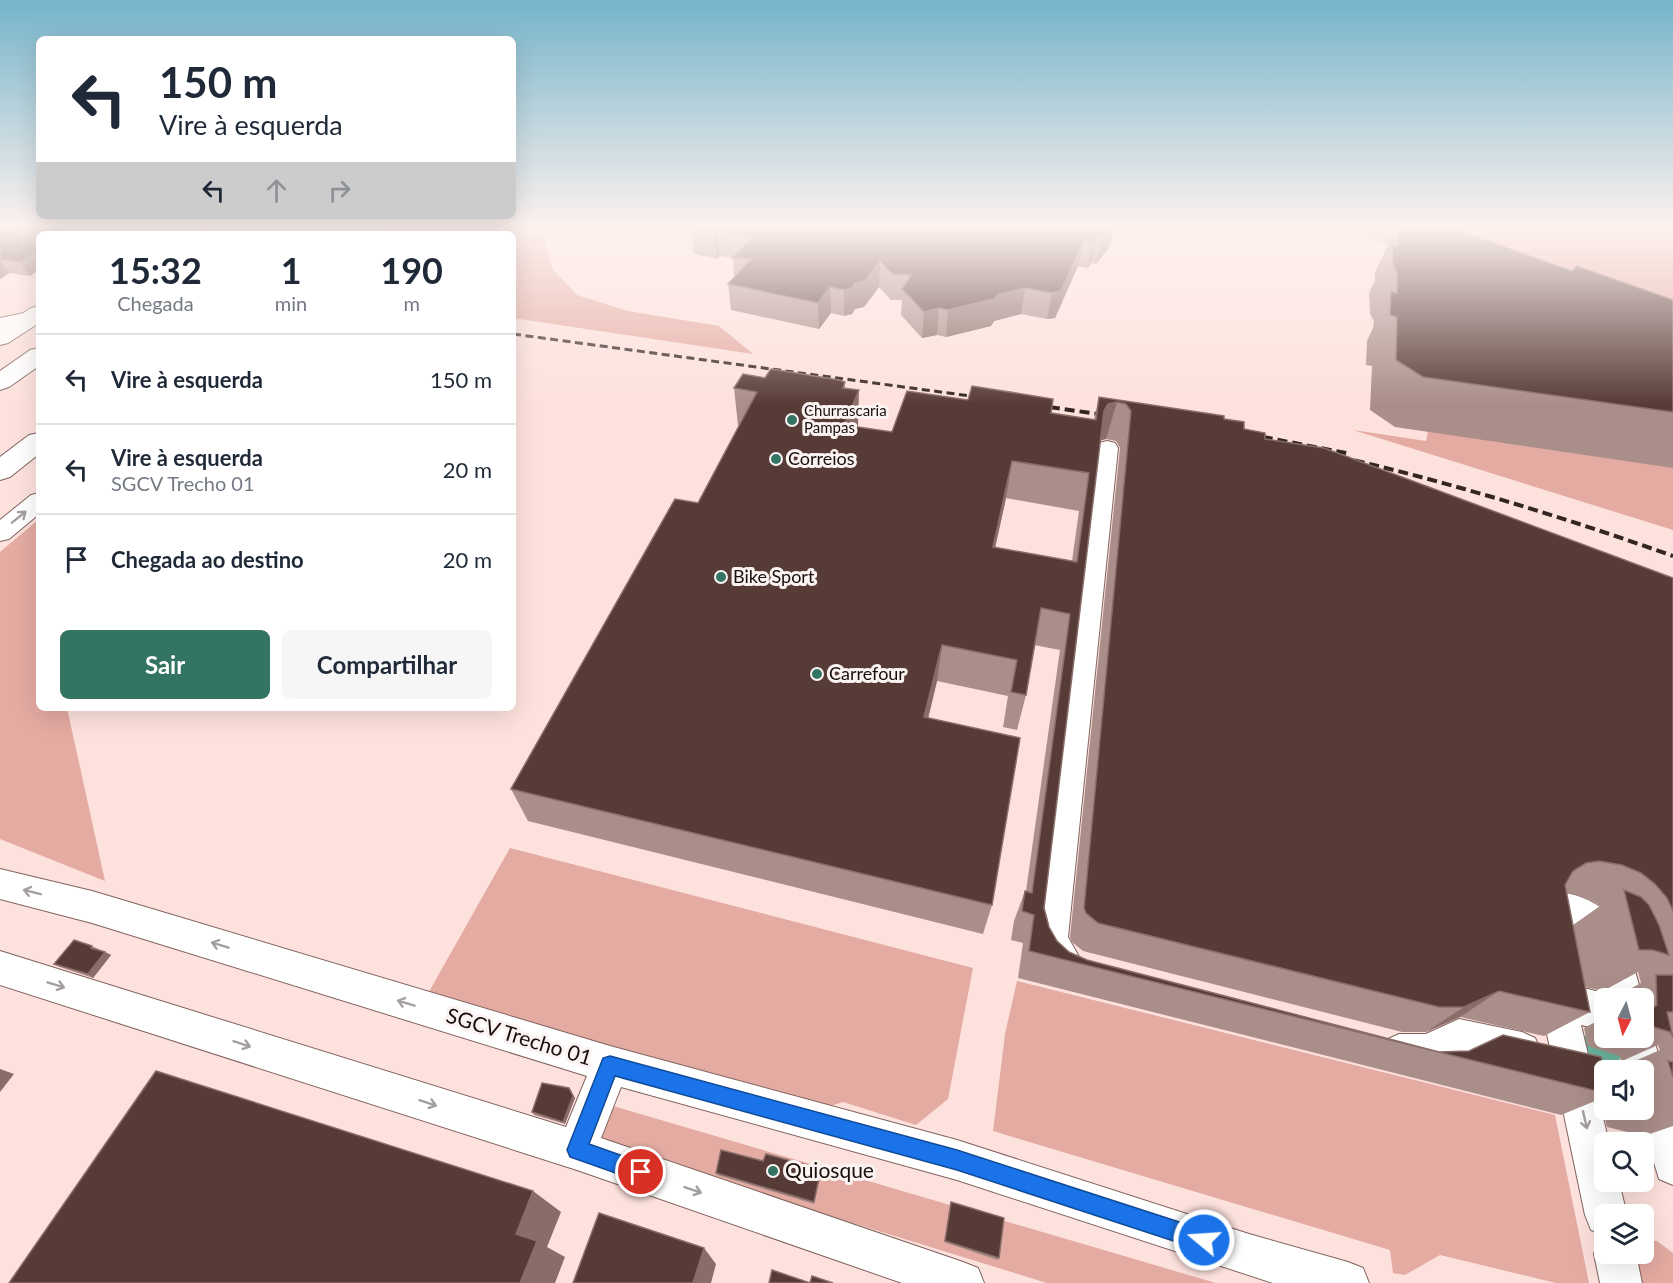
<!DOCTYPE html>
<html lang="pt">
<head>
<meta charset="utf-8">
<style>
	:root { --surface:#fff; --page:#f6f6f7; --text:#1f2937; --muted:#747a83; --line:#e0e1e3; --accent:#347463 }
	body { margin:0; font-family:Lato,sans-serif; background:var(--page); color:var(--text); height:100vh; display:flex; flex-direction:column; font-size:22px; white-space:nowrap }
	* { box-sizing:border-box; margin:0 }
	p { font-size:20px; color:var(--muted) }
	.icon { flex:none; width:33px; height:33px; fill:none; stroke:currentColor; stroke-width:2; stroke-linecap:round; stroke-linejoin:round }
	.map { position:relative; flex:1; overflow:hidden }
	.sheet { position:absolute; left:36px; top:231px; width:480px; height:480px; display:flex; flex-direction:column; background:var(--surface); border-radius:9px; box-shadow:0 6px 24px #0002 }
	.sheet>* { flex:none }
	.banner { position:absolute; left:36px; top:36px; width:480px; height:183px; border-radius:9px; box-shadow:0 6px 24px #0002; background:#fff; color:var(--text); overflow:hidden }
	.needle { width:39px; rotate:186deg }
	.tools { position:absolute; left:1594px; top:988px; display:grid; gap:12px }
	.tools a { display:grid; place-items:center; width:60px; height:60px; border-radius:9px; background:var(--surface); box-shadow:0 6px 24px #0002; font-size:30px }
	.pin { position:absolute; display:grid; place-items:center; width:51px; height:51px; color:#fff; margin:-26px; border:3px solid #fff; border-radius:50%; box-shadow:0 2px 6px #0007 }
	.me { position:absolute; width:66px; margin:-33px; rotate:288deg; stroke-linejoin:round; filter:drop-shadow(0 0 4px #0008) }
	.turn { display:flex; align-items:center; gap:21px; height:126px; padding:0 24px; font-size:27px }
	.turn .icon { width:78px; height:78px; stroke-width:2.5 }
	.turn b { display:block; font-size:42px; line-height:51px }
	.lanes { display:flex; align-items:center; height:57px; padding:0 24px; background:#0003; justify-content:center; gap:30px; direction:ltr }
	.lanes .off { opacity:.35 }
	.eta { display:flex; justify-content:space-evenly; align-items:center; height:102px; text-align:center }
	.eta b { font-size:36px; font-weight:700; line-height:42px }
	.primary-button { display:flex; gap:12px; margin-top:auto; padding:12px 24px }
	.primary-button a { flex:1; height:69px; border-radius:9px; background:var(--accent); color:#fff; font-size:24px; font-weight:700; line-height:69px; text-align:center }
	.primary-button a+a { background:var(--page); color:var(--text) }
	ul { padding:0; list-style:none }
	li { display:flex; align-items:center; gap:18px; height:90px; padding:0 24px; border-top:2px solid var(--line) }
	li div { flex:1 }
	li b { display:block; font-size:22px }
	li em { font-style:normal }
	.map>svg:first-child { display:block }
</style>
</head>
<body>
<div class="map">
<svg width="1673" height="1283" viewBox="0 0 1673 1283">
	<rect width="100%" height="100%" fill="#fde1dc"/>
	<g fill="#e4aba2">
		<path d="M390,226H534L542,234L553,270L577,295L628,311L719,326L753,354L513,318V234H380Z"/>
		<path d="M1335,226H1673V347Z"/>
		<path d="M1353,430L1426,441L1428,431L1585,453L1673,467V530Z"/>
		<path d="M39,519V708H67L105,881L0,839V552Z"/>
		<path d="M510,848L973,968L948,1099L916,1125L843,1102L811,1112L426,997Z"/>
		<path d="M1017,981L1555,1115L1589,1283H1556L1440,1255L1405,1275L1393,1273L1390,1250L993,1131L1005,1034Z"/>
		<path d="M613,1106L1216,1283H1047L606,1147L599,1141Z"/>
		<path d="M1644,1240L1657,1241L1673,1253V1283H1631L1625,1254H1644Z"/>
	</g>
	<path fill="#6ab49e" d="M1587,1032L1605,1038L1621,1056L1618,1064C1601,1073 1587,1055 1583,1040Z"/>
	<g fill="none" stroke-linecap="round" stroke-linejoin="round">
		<g stroke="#81635e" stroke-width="2">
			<g id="minor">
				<path d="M366,226H384L376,234H358Z"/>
				<path d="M33,311L39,313V321L0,330V318Z"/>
				<path d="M1107,441L1115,443L1118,448L1068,937L1083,964L1078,976L1066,981C1045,973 1039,959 1034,937L1096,448L1099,443Z"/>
				<path d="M39,493V514L9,539L0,541V520L31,495Z"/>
				<path d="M0,869L92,891L610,1046L957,1140L1249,1234L1348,1262L1363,1268L1369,1283H1273L957,1180L621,1087L601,1138L963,1262L978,1268L984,1283H902L577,1170L0,985V951L566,1127L587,1076L92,923L0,899Z"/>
				<path d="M1565,893C1623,903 1629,951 1643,999H1605V1030L1581,1025L1609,1143H1605V1182H1619L1627,1215H1605V1235L1591,1230L1585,1215L1538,991L1543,978L1556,973L1569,978L1573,989H1588L1606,994C1599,968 1595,927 1560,925L1556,936L1544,940L1532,936C1527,923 1526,917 1531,905L1552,894Z"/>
				<path d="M1459,1019L1522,1032L1535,1038L1541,1051L1535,1064L1522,1070L1461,1056L1428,1072H1399L1386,1066L1380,1053L1386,1040L1399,1034H1426Z"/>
				<path d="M1644,1023L1649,1025L1673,1099V1185L1659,1179L1638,1110H1644V1071H1627L1618,1038H1644Z"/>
				<path d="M1605,1237V1254H1636L1642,1283H1600L1594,1254L1600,1239Z"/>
			</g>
		</g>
		<g stroke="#81635e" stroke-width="2">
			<g id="major">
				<path d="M160,226H184L176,234H152Z"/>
				<path d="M39,306V323L8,343L0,345V328L31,308Z"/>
			</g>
		</g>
		<g stroke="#81635e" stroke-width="2">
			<g id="highway">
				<path d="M207,226H230L222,234H199Z"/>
				<path d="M308,226H331L323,234H300Z"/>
				<path d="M39,348V366L9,387L0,390V371L30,350Z"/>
				<path d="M39,433V454L10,477L0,480V457L29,435Z"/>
			</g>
		</g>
		<use href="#minor" fill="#fff" fill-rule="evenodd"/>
		<use href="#major" fill="#fff" fill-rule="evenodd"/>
		<use href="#highway" fill="#fff" fill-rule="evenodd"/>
		<g stroke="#322522" stroke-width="3" stroke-dasharray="8 4.5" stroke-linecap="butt">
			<path d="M513,334L985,398"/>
			<path d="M1035,405L1044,406"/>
		</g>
		<g stroke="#322522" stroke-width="4" stroke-dasharray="10 5" stroke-linecap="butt">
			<path d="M1035,405L1112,416"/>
			<path d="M1248,434L1351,454"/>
			<path d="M1340,457C1453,483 1563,517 1673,556"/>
		</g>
	</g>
	<g fill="#aa8e8a" fill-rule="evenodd">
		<path d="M0,226H61L66,234H39L30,276L9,273L0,279Z"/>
		<path d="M681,226H1115L1111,242L1107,250L1096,264L1091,263L1088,268L1078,266L1055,318L1047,319L1021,314L994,321L991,326L946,337L937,335L922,338L901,315L902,300H891L879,287L864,307L855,309L852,314L844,316L831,313L819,329L731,310L728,284L734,277L733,258L720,256L717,259L694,254L691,231L682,229Z"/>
		<path d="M1397,226L1572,271L1673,300V468L1395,427L1370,410L1372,366L1366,365L1367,341L1373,328L1374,321L1370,314L1369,293L1375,280V272Z"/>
		<path d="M765,378L845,382V388L858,427L892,432L1051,413L1094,420L1099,397L1224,419L1265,439L1673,578V1126L1644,1136L1607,1127L1600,1099L1561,1115L1018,978L1023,943L1011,940L1014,921L1025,891H1026L1060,650L1034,645L1026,695L1017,730L1003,727L1008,696L937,681L928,718L992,905L983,934L528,821L511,789L698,503L739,426L738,425L734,388ZM1106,439L1116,441L1120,448L1070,937L1072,942L1083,951L1402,1032H1426L1460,1017L1544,1036L1590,1012L1585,987L1603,991L1638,972L1641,983L1611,999H1644V1038H1605V1017L1584,1028L1588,1046L1619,1056L1622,1061L1658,1045L1660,1050L1612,1071H1644V1110H1605V1073L1469,1051L1439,1052L1087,960L1069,952L1057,941L1049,927L1044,908L1100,440ZM1006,498L1079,511L1072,561L995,548ZM1566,893L1578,895L1596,903L1600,906L1573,925Z"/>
		<path d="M92,946L111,955L93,978L60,967L54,964Z"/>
		<path d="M569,1088L575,1098L565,1124L534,1115L532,1112Z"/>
		<path d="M763,1161L821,1169L814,1204L717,1175L716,1173Z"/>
		<path d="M951,1202L999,1258L997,1260L944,1242Z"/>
	</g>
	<g fill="#896d68">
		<path d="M55,226H61L66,234H44L43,233Z"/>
		<path d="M1112,226H1115L1111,242L1107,250L1096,264L1102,238Z"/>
		<path d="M717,230L720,256L717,259L714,233Z"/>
		<path d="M1096,237L1091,263L1088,268L1094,242Z"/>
		<path d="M1084,240L1078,266L1055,318L1047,319L1052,293Z"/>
		<path d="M39,251V270L30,276L20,262Z"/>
		<path d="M0,260L9,273L0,279Z"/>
		<path d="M880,261L879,287L864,307L855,309L852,314L844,316V290L855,283Z"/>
		<path d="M830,287L831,313L819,329L818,303Z"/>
		<path d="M1025,288L1021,314L994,321L991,326L946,337L948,310L998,295Z"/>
		<path d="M939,308L937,335L922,338L924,312Z"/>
		<path d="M859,390L858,427L844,425Z"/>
		<path d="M1117,402L1106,439L1098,441L1104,411L1108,404Z"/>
		<path d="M1012,461L1006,498L987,584L993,547Z"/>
		<path d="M942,645L937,681L920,752L924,717Z"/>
		<path d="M105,952L111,955L93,978L88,974Z"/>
		<path d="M1499,991L1460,1017L1426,1032L1464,1007Z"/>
		<path d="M0,1069L14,1074L0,1092Z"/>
		<path d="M569,1088L575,1098L565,1124L563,1122Z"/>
		<path d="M533,1191L561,1212L547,1247L565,1257L555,1283H520L516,1234Z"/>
		<path d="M704,1248L716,1264L711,1283H693Z"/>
	</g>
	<g fill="#573b37" stroke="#896d68" stroke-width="1.5" fill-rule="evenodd">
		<path d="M0,226H55L43,233L50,234H39V251L20,262L0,260Z"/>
		<path d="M694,226H1112L1102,238L1096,237L1094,242L1084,240L1061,291L1052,293L1025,288L998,295L994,299L948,310L939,308L924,312L902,289L911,275L892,274L880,261L865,281L855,283L852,288L844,290L830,287L818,303L728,284L751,259L732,258L752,237L717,230L714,233L691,229Z"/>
		<path d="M1397,226H1446L1572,271L1577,266L1673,300V412L1423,377L1396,360L1397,317L1390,315L1391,292L1397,293V273L1393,265L1392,245L1398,246Z"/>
		<path d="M771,369L839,380L845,382L843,388L859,390L844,425L892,432L907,391L968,400L972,386L1053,399L1051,413L1096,420L1099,397L1224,416V419L1244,422V429L1265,433V439L1324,448L1673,578V911L1667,898L1655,884L1641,873L1622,865L1599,861L1586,863L1573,871L1565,885L1590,1012L1499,991L1464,1007H1439L1098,923L1086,913L1084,908L1131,411L1126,404L1117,402L1108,404L1104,411L1044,908L1049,927L1057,941L1069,952L1087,960L1439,1052L1469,1051L1503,1035L1601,1057L1605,1073V1093L1029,951L1034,915L1022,911L1025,891L1032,893L1070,614L1041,608L1026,695L1011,692L1017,660L942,645L924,717L1020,738L992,905L511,789L675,499L698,503L757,392L734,388L743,374L765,378ZM1012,461L1089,473L1077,562L993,547Z"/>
		<path d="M1624,890L1641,897L1649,905L1659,925L1669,955L1653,950H1639Z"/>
		<path d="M74,940L92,946L91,948L105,952L88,974L54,964Z"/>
		<path d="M1656,975H1673V1012H1667L1673,1037L1670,1032L1644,1024V1005L1654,1007L1657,1005Z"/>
		<path d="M1668,1061L1673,1062V1077Z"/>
		<path d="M156,1071L533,1191L516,1234L537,1241L520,1283H9Z"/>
		<path d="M542,1083L569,1088L573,1096L563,1122L532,1112Z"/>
		<path d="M721,1150L763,1161L766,1154L821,1169L814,1202L716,1173Z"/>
		<path d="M951,1202L1004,1218L999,1258L945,1241Z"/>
		<path d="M599,1213L704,1248L693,1283H573Z"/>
		<path d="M772,1270L810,1283L812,1276L833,1283H769Z"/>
	</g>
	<defs><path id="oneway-shaft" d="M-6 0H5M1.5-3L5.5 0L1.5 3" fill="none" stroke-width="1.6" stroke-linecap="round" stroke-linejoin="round" transform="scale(1.5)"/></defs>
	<g stroke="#a49f9e">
		<use href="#oneway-shaft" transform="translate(19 517) rotate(-39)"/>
		<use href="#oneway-shaft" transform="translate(32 892) rotate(-166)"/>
		<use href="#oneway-shaft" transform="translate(220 945) rotate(-163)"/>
		<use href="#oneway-shaft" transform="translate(56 985) rotate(17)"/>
		<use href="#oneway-shaft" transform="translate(406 1003) rotate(-163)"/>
		<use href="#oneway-shaft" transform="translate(242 1044) rotate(18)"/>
		<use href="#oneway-shaft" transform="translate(428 1103) rotate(18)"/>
		<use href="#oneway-shaft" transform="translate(1585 1120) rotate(77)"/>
		<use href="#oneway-shaft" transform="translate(693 1190) rotate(19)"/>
	</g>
	<linearGradient id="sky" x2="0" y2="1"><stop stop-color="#75b4ca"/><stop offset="0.56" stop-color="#fef2ef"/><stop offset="1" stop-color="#fef2ef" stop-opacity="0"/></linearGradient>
	<rect width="1673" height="405" fill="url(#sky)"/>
	<path fill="#1a73e8" stroke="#114b97" stroke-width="1.5" d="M610,1056L957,1150L1204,1230L1212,1233L1215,1240L1212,1248L1204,1251L957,1170L615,1076L589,1144L649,1165L652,1172L649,1179L641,1182L570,1157L567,1150L603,1058Z"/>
	<g fill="#347463" stroke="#fbf3f2" stroke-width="2">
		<circle cx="792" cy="420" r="6"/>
		<circle cx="776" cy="459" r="6"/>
		<circle cx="721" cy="577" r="6"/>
		<circle cx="817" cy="674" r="6"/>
		<circle cx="773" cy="1171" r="6"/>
	</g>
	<g text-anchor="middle" stroke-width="6" stroke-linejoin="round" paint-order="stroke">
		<g font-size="15" fill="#1b0f0d" stroke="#fbf3f2" text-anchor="start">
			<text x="804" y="416">Churrascaria<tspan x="804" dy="17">Pampas</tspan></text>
		</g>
		<g font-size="18" fill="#1b0f0d" stroke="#fbf3f2" text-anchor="start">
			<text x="788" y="465">Correios</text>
			<text x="733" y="583">Bike Sport</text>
			<text x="829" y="680">Carrefour</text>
		</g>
		<g font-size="21" fill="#1b0f0d" stroke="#fbf3f2">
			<text transform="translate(519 1037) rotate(17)" y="7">SGCV Trecho 01</text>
		</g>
		<g font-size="21" fill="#1b0f0d" stroke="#fbf3f2" text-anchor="start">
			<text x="785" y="1178">Quiosque</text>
		</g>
	</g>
</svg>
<div class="tools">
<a><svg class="needle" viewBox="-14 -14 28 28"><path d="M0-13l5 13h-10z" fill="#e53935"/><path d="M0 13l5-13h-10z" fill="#747a83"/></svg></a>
<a><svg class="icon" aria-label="sound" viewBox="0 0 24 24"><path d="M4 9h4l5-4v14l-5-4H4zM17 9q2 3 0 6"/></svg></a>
<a><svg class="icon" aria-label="search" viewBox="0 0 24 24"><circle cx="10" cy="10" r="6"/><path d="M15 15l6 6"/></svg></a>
<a><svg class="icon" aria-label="layers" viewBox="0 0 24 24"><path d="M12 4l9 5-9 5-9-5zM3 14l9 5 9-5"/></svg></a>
</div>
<div class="pin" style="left:641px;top:1172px;background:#d93025"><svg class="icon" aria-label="arrive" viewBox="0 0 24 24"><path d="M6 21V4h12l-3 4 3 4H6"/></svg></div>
<svg class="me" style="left:1204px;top:1240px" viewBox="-20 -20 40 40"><circle r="17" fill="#1a73e8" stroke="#fff" stroke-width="3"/><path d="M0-11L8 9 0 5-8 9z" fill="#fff"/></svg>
<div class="banner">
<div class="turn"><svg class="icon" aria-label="left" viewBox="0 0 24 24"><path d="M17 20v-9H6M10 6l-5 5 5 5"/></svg><div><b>150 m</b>Vire à esquerda</div></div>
<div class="lanes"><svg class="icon" aria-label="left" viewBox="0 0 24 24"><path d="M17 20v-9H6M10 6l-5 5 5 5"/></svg><svg class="icon off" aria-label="ahead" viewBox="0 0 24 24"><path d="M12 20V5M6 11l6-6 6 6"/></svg><svg class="icon off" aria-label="right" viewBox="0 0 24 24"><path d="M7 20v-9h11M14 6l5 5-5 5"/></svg></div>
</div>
<section class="sheet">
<div class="eta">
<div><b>15:32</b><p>Chegada</p></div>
<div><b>1</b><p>min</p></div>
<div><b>190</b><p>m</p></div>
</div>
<ul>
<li><svg class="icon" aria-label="left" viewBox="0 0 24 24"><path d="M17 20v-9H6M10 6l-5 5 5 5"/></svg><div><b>Vire à esquerda</b></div><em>150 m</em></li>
<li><svg class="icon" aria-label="left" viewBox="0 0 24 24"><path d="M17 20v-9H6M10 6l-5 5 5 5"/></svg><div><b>Vire à esquerda</b><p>SGCV Trecho 01</p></div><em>20 m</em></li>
<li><svg class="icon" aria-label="arrive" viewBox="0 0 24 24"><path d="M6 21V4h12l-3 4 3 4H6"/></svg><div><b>Chegada ao destino</b></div><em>20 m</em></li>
</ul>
<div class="primary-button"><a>Sair</a><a>Compartilhar</a></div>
</section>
</div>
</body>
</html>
